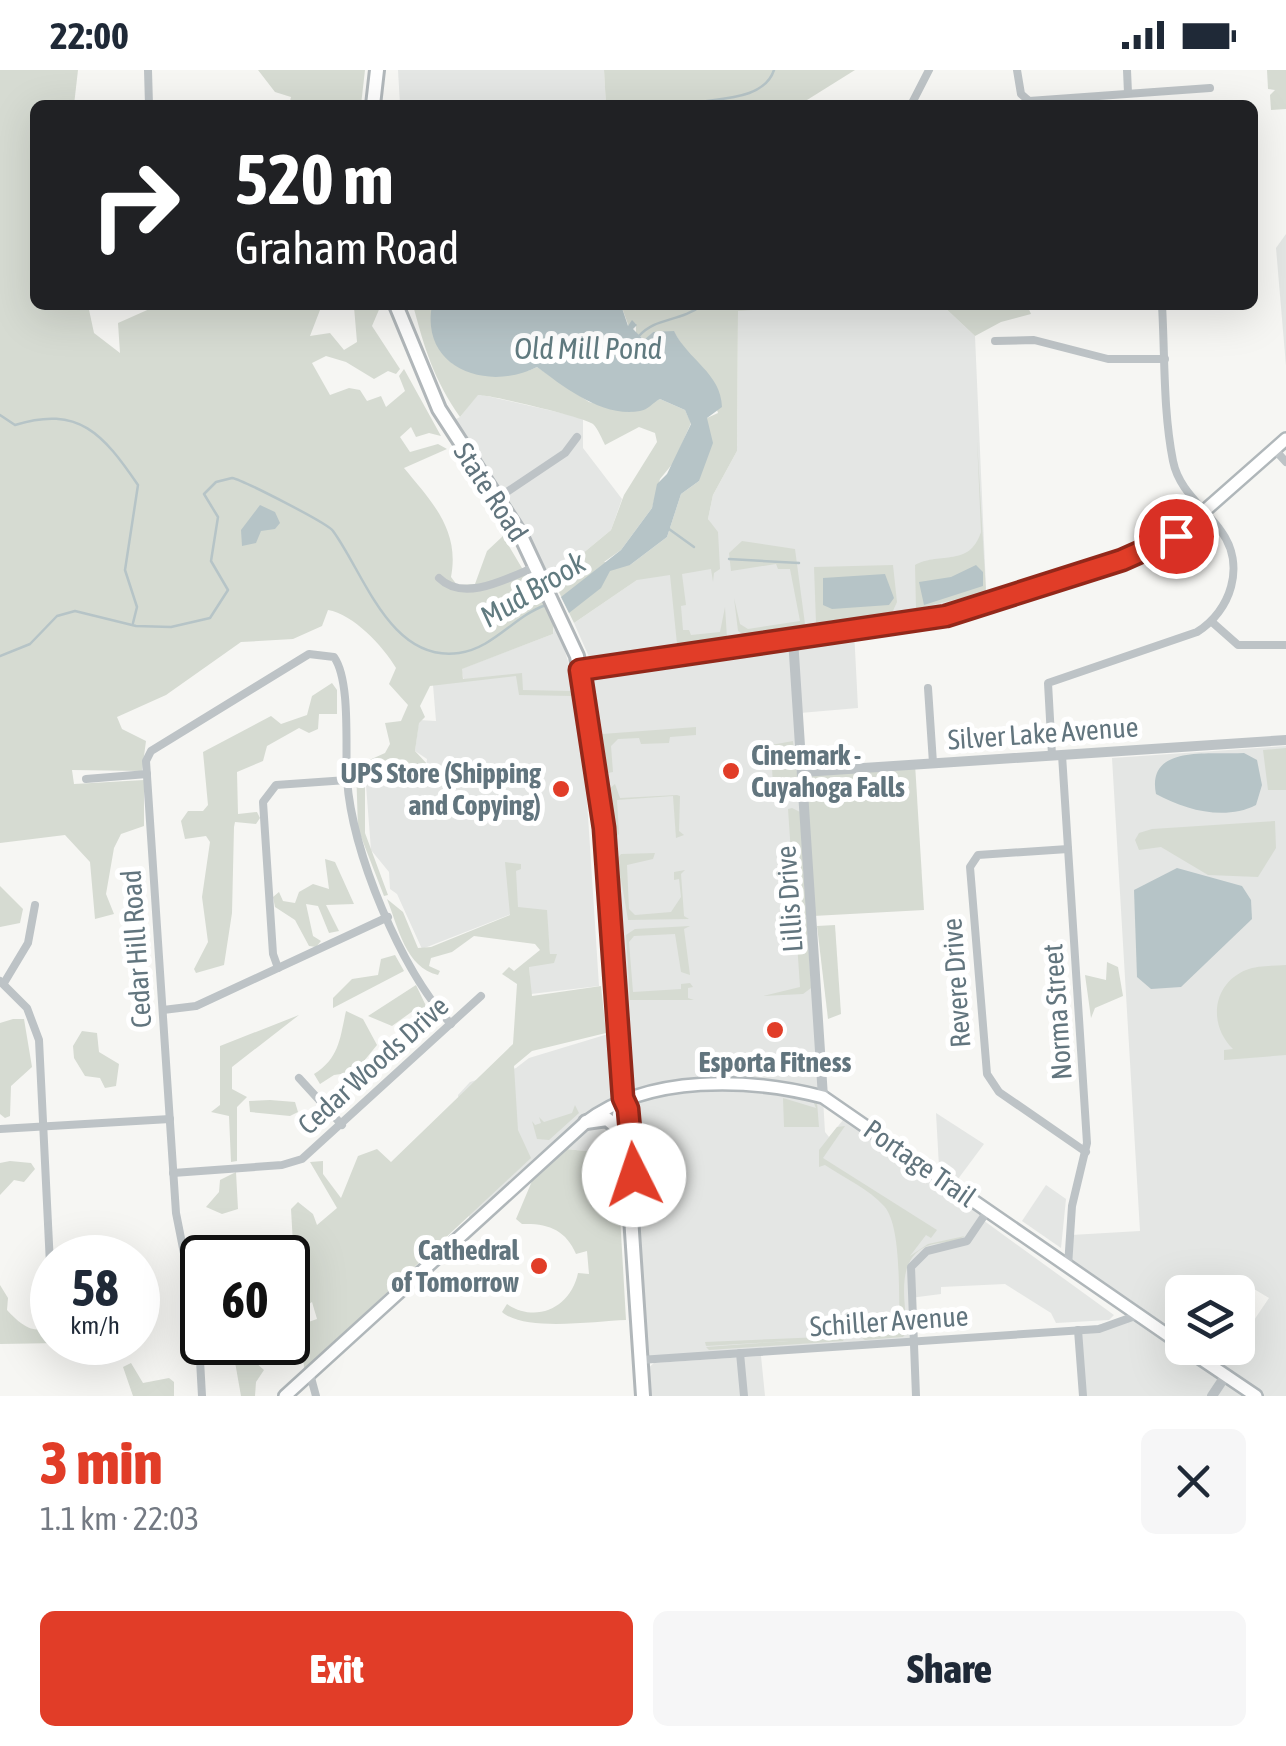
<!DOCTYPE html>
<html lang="en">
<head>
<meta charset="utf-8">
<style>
	:root { --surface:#fff; --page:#f6f6f7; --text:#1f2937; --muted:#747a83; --accent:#e13d28 }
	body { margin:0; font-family:"Asap Condensed",sans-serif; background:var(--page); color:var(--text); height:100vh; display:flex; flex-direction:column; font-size:38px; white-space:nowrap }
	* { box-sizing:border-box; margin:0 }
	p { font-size:32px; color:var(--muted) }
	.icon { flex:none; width:55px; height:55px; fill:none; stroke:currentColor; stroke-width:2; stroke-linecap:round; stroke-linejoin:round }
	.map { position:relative; height:1326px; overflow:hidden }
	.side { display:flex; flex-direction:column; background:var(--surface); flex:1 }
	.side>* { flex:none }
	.top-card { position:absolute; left:30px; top:30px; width:1228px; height:210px; border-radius:15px; box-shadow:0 10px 40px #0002; background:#202124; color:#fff; overflow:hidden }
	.fabs { position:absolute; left:1165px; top:1205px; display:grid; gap:20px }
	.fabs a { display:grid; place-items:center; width:90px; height:90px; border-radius:15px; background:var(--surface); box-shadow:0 10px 40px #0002; font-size:50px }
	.speed { position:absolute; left:30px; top:1165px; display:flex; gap:20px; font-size:50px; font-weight:700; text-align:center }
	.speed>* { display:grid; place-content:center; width:130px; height:130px; border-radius:50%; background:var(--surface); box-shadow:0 10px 40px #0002; line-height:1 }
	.speed small { font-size:25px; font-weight:400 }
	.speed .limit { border:5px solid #111; border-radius:15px; background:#fff; color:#111 }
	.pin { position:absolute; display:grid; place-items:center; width:85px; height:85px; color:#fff; margin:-42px; border:5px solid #fff; border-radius:50%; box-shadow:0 2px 10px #0007 }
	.me { position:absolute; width:110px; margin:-55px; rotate:356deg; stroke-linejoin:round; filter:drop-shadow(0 0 8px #0008) }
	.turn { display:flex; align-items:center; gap:35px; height:210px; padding:0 40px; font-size:45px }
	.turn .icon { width:130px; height:130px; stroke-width:2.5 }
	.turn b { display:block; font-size:70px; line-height:85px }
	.round { display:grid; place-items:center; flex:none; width:105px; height:105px; border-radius:15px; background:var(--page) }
	.summary { display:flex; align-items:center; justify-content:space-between; height:170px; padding:0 40px }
	h1 { font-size:60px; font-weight:800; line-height:75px; color:var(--accent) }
	.cta { display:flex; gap:20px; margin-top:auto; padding:20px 40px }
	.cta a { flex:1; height:115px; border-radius:15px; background:var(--accent); color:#fff; font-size:40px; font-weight:800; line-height:115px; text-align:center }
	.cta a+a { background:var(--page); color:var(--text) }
	.status { display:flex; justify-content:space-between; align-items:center; height:70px; padding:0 50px; background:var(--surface); direction:ltr }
	.status svg { height:28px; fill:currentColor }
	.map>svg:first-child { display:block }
</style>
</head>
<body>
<div class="status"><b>22:00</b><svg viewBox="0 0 49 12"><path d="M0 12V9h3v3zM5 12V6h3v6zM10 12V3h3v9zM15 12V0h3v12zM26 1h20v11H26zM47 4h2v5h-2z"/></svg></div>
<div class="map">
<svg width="1286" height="1326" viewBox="0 0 1286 1326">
	<rect width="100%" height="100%" fill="#f6f6f3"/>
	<g fill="#e4e6e4" fill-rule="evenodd">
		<path d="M398,0H604L606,35H400Z"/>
		<path d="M1286,164V296L1276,178Z"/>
		<path d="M820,235H942L975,266L986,518L980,527L929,541L590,589L574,553L713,458L708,449L713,425L737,381L738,240Z"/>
		<path d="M478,324L583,348V378L622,429L611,460L576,489L559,494L557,518L507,432L448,353L460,347Z"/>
		<path d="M554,559L560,564L571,602L584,684L599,916L531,924L529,896L556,884H550L546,840L514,843L422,879L397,824L390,819L389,802L371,780L365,702L426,698L427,689L415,681L419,650L436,651L433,615L464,611L461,599L553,564Z"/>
		<path d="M854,560L858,638L800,643L825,1062L829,1067L848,1044L988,1140L983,1150L1114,1245L1109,1250L1056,1253L1051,1243L1005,1214L941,1217V1224L910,1228L913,1272L640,1290L623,1029L470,1157L458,1025L470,1012L516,998L529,988L618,961L610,839L580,600Z"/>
		<path d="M1286,676V1326H1083L1078,1260L1137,1245L1068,1196L1071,1165L1140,1161L1112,688ZM1244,1213L1269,1228L1250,1256L1254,1260L1219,1300L1182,1278V1222Z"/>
		<path d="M936,1043L984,1074L958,1109L939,1097Z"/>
		<path d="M611,1053L615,1084L566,1079L595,1054Z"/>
		<path d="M1046,1115L1066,1129L1061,1178L1022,1151Z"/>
		<path d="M761,1286L765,1326H649L647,1299L654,1293Z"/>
	</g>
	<g fill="#d6dbd2">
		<path d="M0,0H78L74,35H35V235H88L94,263L120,283L118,253L154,237L294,235L295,239L320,240L310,266L330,263L344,280L357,272L354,237L381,235L372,256L400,299L396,304L388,301L374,309L346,292L326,286L312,293L330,325L349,318L360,320L367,331L381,326L386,337L405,321L399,306L404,299L441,366L429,363L416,367L411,357L400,367L410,382L438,374L447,379L404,398C432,432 460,460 451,507L457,515L475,514L487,481L503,466L554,552L553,564L462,599L463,609L522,603L523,620L571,621L572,626L519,625L516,606L430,616L420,636L425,647L419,653L415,681L429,696L365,702V763L388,825L384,826L358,759L356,696L385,683L390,674L385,653L401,651L408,635L389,614L396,598C383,576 353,544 328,540L322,556L293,569L241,572L166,625L117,647L122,659L146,671L142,701L72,700L74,714L144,710V756L121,764L114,778L106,824L114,844L95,849L90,792L65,765L0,773Z"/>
		<path d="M258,0H365L361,35H289L291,27L275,22Z"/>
		<path d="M604,0H855L799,35H606Z"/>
		<path d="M1267,0H1286V39L1271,40L1270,25L1275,20L1268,19Z"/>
		<path d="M413,235H432L434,267L453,294L528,301L537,297L589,332L630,342L660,329L685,340L691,353L674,392L660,409L652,438L621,480L604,492L630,495L667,467L681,424L699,411L707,348L718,343L704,299L688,285L674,262H653L645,270L636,263V254L632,251L629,257L621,235H823L738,241L737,381L713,425L708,449L718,462L720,499L714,503L713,512L711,499L682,504L686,535L681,536L683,560H689L691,565L720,562L725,537L727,568L646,580L677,574L670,505L637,510L574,553L557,518L558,494L576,489L611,460L624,425L657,372L655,363L639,357L605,375C602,369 598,359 593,354C587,348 487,324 478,325L460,347C434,310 424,277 413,235Z"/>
		<path d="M942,235H1027L1031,244L1001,252L975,266Z"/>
		<path d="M977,369L986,522L916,539L915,495C941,481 969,498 981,462Z"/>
		<path d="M742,471L795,479L805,554L799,560L747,567L738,561L734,528L740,554L748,559L800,551L790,499H778L776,494L731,501L729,483Z"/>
		<path d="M893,495L897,532L892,543L816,553L814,497Z"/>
		<path d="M332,613L337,620V644H319L318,659L309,663L299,658L267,676L263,691L237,702L238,744L257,742L260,748L256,754L235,752L234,757L232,843L224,895L196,903L194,899L208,872L202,827L210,772L206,766L185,769L181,751L188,741H203L208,735L203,682L271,646L281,654L307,645L312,626Z"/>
		<path d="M696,657V665L670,667L669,673L641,674L639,668L618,669L611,676L613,702L608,703L602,664Z"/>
		<path d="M793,671L799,720L795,728L794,716L773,718L771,675Z"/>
		<path d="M1286,678V720H1268L1263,680Z"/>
		<path d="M915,694L924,840L813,846L803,702Z"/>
		<path d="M615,714L620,728L677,725L680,726L679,761L684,765L676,768L673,726L617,730L619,764L615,768L608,720Z"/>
		<path d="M792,738L800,742L811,918L803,924L763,926L800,917L788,739Z"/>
		<path d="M1275,751L1276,778L1258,807L1208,805L1161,777L1139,780L1135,770L1139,763L1152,759Z"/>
		<path d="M655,783L653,789L627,795L629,839L635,845L671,842L681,827L679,809L674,810V802L685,800L681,804L684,846L689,849L628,850L621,809V843L616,791L621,784Z"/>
		<path d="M325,789L335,792L354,834L326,835L339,861L329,863L318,836L306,834L313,866L321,871L316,877L309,876L295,850L275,837L273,827L279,822L283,831L295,833L299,822L313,814L329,819Z"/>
		<path d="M505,792L521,794V799L516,801L518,837L547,840L550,884H557L554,893L529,897L532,926L601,916L606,963L532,981L514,996L518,1060L531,1088L304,1300L303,1274L293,1273L289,1265L294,1257L317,1249L312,1232L296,1243L288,1223V1188L260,1187L271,1176L293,1174L291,1139L298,1132L313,1144L317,1155L337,1138L310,1092L323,1091V1104L341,1128L358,1086L377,1079L391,1092L513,974L517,914L502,904L509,897L514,901L540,880L535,874L474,866L452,882L431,888L429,896L440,901L438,905C406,898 398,857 387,829L403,842L418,878L431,877L510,845Z"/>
		<path d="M0,816L23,839L20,853L0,857Z"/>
		<path d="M835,855L841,944L828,949L817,856Z"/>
		<path d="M690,856L684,859L690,905L681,902L675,864L634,866L629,872L633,922L681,919V914L690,913L693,917L688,918V928L694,930H630L626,865L635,859Z"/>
		<path d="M395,885L404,901L333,938V928L352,909L378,905L381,889Z"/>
		<path d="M1107,892L1118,897L1123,926L1095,938L1091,948L1085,905L1106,910Z"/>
		<path d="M1286,895V985L1224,990V980L1233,979C1208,955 1212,914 1246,900C1258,895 1273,896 1286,895Z"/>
		<path d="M416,915L427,938H417L392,956L368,946Z"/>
		<path d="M346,941L363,949L377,975L355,1002L334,1005L320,1014L314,1004C340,988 340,967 346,941Z"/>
		<path d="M299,945L232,997V1019L247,1027L237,1037V1091L231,1092L229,1046L211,1042L220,1035V976Z"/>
		<path d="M13,949H24L32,997L11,1016L10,1046L5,1048L0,1044V953Z"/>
		<path d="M82,961L97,963L99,982L119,994L116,1016L105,1018L100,1008L85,1006L74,988L73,976Z"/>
		<path d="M783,1028L816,1038L812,1029L817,1032L819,1057H784Z"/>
		<path d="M270,1030L295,1032L298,1042L290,1046L250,1042L249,1031Z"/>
		<path d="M575,1035L579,1043L549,1070L537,1069L532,1051L535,1055L541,1053L539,1047L544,1052L572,1043Z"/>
		<path d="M845,1056L823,1088L937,1160L931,1168L926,1165L910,1186L928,1174L965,1166C953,1174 940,1171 927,1176C894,1190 906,1234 907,1262L903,1267L865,1270L861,1267L884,1265H860V1258L862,1263L893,1261V1254L900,1253C898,1225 902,1156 884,1136C869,1119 844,1108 825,1095L819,1097V1080L837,1057Z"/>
		<path d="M616,1076L626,1250C595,1251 525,1262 502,1242L507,1234C537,1254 571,1237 578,1203L589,1204L587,1181L576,1184C566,1160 548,1153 522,1154L516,1149L532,1111L566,1079L614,1084Z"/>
		<path d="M10,1091L31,1093L35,1099L24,1112L14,1110L0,1125V1093Z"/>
		<path d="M236,1102L238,1139L222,1144L206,1137L219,1122L220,1110Z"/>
		<path d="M0,1215L8,1228L7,1240C20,1254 32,1265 52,1257V1272L61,1273L0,1274Z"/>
		<path d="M846,1266L843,1271L709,1280L706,1277L789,1271L706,1276L705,1272Z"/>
		<path d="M242,1280L264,1300L256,1312L255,1326H241L235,1292Z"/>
		<path d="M131,1293L143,1313L169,1308L174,1312V1326H133L123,1297Z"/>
	</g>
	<g fill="#b6c4c7">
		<path d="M432,235H621L628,256L632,250L637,255L633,259L644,270L653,262L674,261C688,290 721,303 722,337L707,348L713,373L699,411L681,424L667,467L630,495L610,501L601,518L569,543L561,527L621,480L652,438L657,414L667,404L691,354L685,340L660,329C652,333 648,340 640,341C603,348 564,317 537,297C488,322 420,299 432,235Z"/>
		<path d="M260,435L275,442L280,453L275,459L261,461L256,473L242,476L241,460Z"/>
		<path d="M976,495L983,502V516L924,535L919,512L951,507Z"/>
		<path d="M885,504L894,528L889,535L832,539L823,535V508Z"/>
		<path d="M1244,683L1257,690L1262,715L1256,735C1225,751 1185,740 1156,724C1146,674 1210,685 1244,683Z"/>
		<path d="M1177,798L1242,816L1251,830L1252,849L1181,917L1151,919L1137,907L1134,820Z"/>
	</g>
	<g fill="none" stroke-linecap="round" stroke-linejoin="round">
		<g stroke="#b6c4c7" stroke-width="2.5">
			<path d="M684,35C711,27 763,33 774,0"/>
			<path d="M639,266C655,247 681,252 702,235"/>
			<path d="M0,345L15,355C79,335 103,364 138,415L125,500L137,537L133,553"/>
			<path d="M669,459L694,477"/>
			<path d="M729,489L799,493"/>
			<path d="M0,586L30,574L57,546L75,541L136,556L171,557L210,548L228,520L211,491L218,447L204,424L216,412L232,408C243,410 329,454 333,461C364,503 390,593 459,583C494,578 514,546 546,535"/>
		</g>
		<g stroke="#b0b7ba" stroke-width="16">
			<g id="secondary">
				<path d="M580,600L920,550L1016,525L1138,484L1176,466L1286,369"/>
				<path d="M1185,1278L1256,1326"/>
				<path d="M285,1326L586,1052C649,1004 749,1008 823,1027L1182,1275"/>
			</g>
		</g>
		<g stroke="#b1b7ba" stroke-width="18">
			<g id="primary">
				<path d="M373,35L377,0"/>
				<path d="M396,235L439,339L520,464L577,586L604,757L623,1028C634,1050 638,1094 629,1117L643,1326"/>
				<path d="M623,1028C615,1050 615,1099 629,1117"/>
				<path d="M586,1052L607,1049L619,1059"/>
			</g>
		</g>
		<g stroke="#bdc3c6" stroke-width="8">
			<path d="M148,0L149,35"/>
			<path d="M1017,0L1021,24L1029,31L1210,18"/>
			<path d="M1127,0L1128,23"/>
			<path d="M911,35L929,0"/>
			<path d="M117,236V235"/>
			<path d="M995,271L1034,270L1108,289H1165"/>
			<path d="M1275,380L1286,392"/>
			<path d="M498,428L565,383L577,367"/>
			<path d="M439,508C464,533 508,508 537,496"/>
			<path d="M1212,552L1238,575H1286"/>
			<path d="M928,618L933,693"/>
			<path d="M1052,685L1048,613L1197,562C1231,541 1246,495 1221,461C1204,437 1179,421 1173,391C1163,341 1165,286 1162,235"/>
			<path d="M1062,685L1087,1073L1072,1136L1068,1196"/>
			<path d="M86,709L147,704"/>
			<path d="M1068,779L978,785L970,797L987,1004L999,1022L1086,1082"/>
			<path d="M278,898L273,884L263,732L276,715L347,710"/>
			<path d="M0,911L27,938L39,970L51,1215"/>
			<path d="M4,913L28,873L35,835"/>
			<path d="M163,940L196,936L388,847"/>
			<path d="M299,1008L342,1055"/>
			<path d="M0,1059L170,1049"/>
			<path d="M173,1103L282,1095L302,1089L481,926"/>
			<path d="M1078,1260L1083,1326"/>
			<path d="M740,1283L744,1326"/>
			<path d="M640,1290L1099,1259L1138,1245"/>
			<path d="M310,1304L316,1326"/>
			<path d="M202,1326L198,1254L176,1143L146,691L151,681L309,584L334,587C351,611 345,678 347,709C352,783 401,900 451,954"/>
			<path d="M916,1326L911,1197L927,1181L967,1171L988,1140"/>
		</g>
		<g stroke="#bdc3c6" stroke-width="10">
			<path d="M793,569L823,1027"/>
			<path d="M803,702L1286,670"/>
			<path d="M1212,1326L1226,1305"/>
		</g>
		<use href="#secondary" stroke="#fff" stroke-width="11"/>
		<use href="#primary" stroke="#fff" stroke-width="12"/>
	</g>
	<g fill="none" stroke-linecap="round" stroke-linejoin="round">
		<g stroke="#92281a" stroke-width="25">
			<path id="route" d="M634,1105L628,1039L623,1028L604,758L580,600L946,546L1122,490L1176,466"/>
		</g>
		<use href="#route" stroke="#e13d28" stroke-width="18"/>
	</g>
	<g fill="#e13d28" stroke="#fff" stroke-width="4">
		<circle cx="731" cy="701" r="10"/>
		<circle cx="561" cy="719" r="10"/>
		<circle cx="775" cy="960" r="10"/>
		<circle cx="539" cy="1196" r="10"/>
	</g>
	<g text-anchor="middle" stroke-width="10" stroke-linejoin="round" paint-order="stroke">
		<g font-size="28" fill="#62757e" stroke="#fff">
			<text transform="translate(491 422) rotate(57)" y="10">State Road</text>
			<text transform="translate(1043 663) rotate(-4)" y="10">Silver Lake Avenue</text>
			<text transform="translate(789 829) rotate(-94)" y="10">Lillis Drive</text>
			<text transform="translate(136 879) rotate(-94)" y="10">Cedar Hill Road</text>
			<text transform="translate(956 913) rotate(-94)" y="10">Revere Drive</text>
			<text transform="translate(1057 942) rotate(-94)" y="10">Norma Street</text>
			<text transform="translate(373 995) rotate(-42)" y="10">Cedar Woods Drive</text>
			<text transform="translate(920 1093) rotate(35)" y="10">Portage Trail</text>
			<text transform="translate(889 1251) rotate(-4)" y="10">Schiller Avenue</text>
		</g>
		<g font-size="28" font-weight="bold" fill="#62757e" stroke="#fff" text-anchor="end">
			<text x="751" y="695" text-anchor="start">Cinemark -<tspan x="751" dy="32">Cuyahoga Falls</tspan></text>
			<text x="541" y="713">UPS Store (Shipping<tspan x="541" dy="32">and Copying)</tspan></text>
			<text x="775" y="1002" text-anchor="middle">Esporta Fitness</text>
			<text x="519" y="1190">Cathedral<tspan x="519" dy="32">of Tomorrow</tspan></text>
		</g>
		<g font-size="30" font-style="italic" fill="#617b80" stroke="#fff">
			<text x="588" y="289">Old Mill Pond</text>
			<text transform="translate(533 520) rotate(-31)" y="10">Mud Brook</text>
		</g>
	</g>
</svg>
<div class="fabs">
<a><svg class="icon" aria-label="layers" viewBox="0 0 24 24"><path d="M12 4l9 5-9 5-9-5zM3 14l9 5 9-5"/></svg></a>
</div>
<div class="speed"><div>58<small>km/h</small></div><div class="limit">60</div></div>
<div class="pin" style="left:1176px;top:466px;background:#d93025"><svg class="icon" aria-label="arrive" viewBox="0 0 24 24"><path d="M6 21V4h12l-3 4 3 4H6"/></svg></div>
<svg class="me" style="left:634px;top:1105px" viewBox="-20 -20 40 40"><circle r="19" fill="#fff"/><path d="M0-13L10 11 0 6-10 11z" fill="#e13d28"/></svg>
<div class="top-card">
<div class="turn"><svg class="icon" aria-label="right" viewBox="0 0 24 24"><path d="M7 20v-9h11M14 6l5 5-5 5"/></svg><div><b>520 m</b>Graham Road</div></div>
</div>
</div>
<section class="side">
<div class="summary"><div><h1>3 min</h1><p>1.1 km · 22:03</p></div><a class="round"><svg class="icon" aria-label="close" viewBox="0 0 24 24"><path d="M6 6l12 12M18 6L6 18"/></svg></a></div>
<div class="cta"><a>Exit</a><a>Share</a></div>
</section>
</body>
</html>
